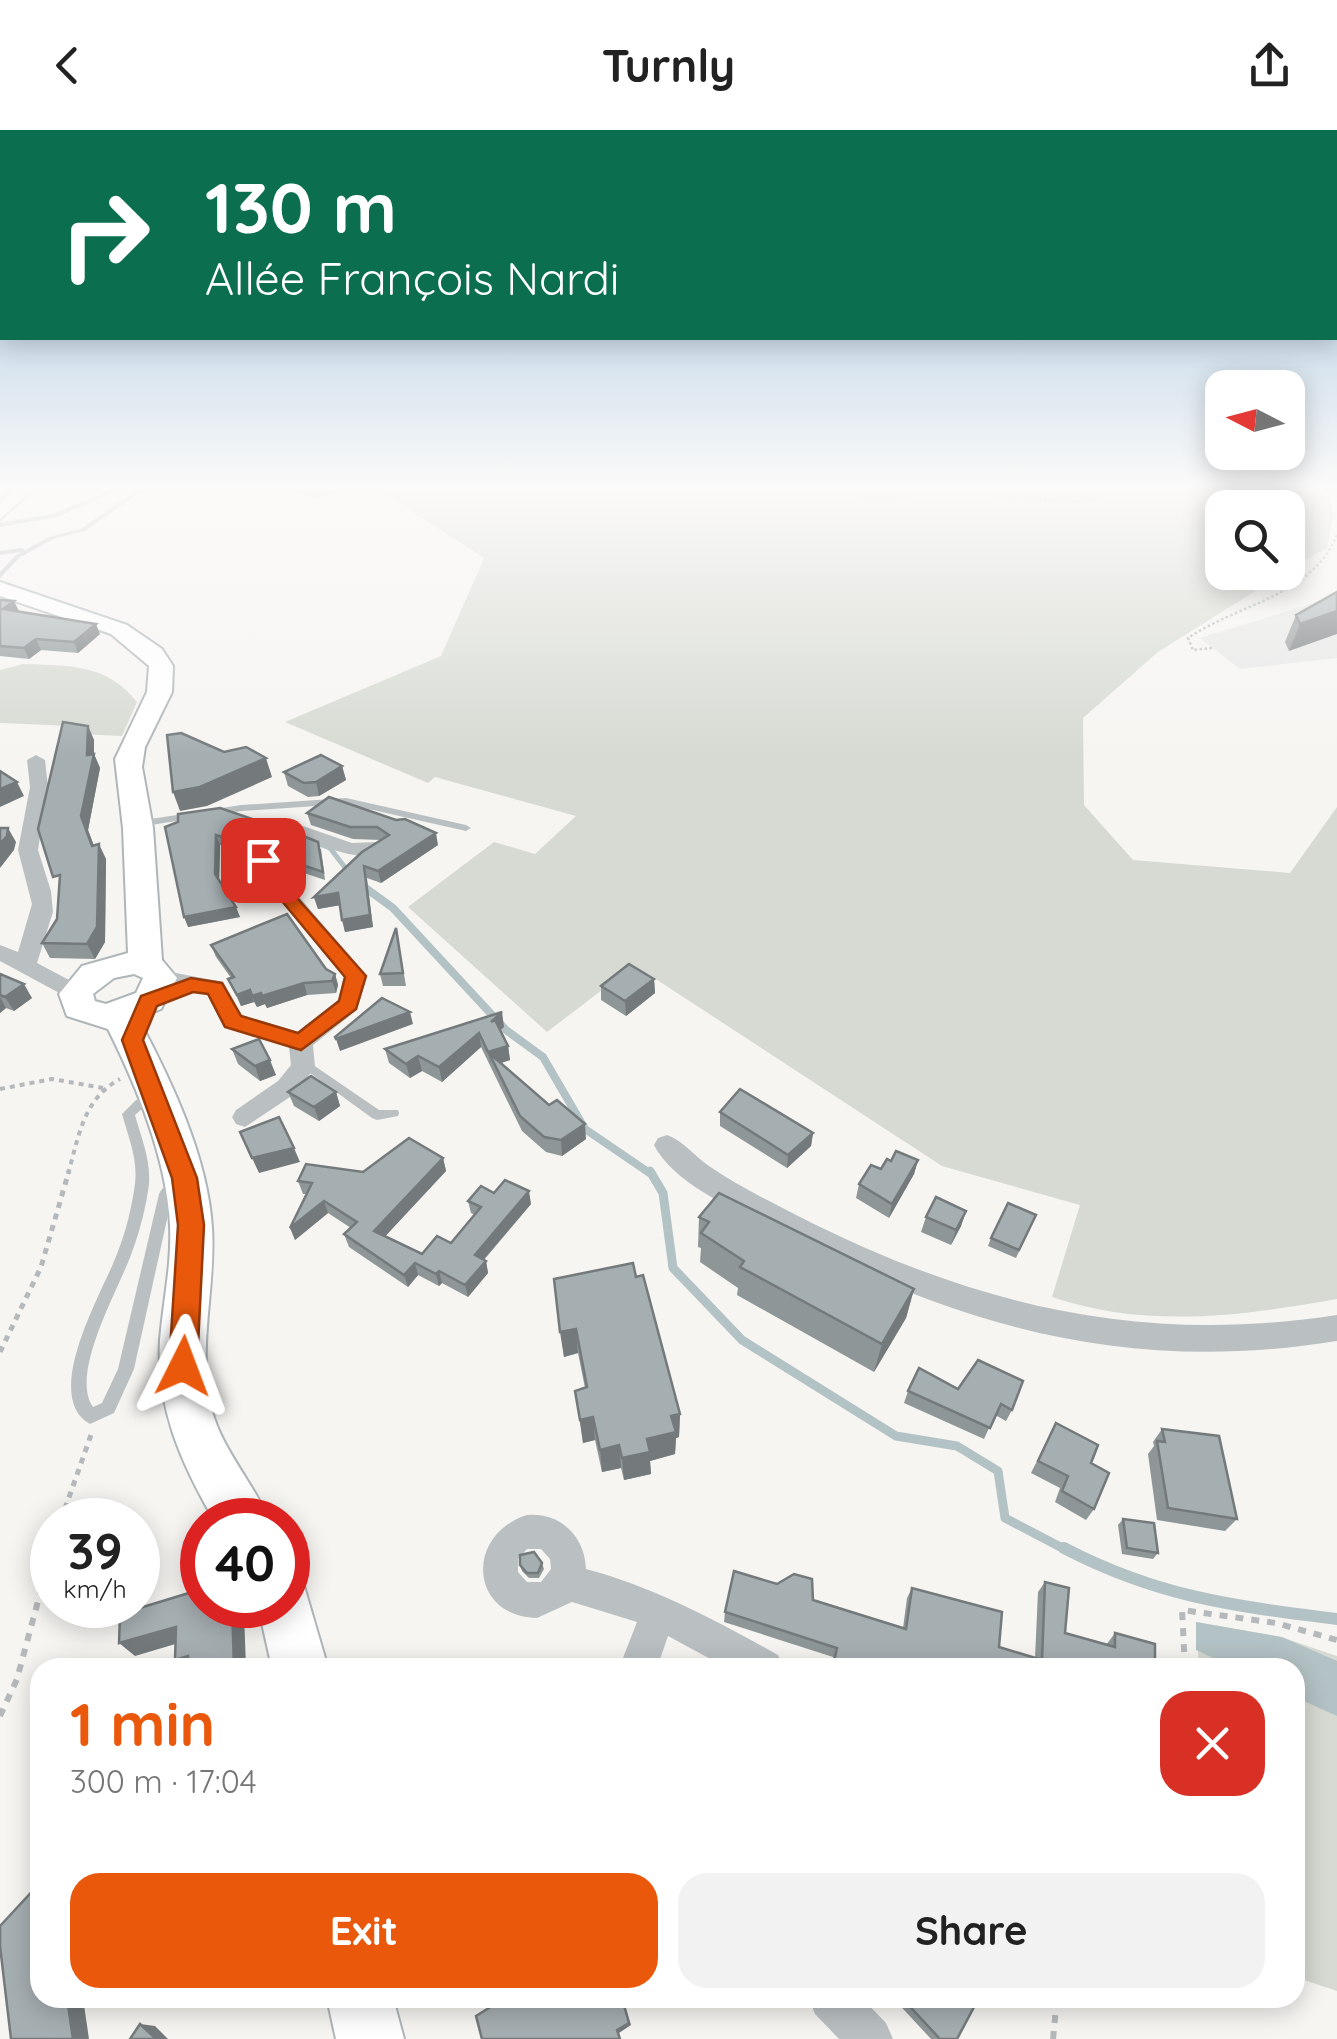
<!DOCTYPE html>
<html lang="en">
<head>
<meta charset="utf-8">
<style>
	:root { --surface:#fff; --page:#f2f2f2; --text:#222; --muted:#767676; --accent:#ea580c }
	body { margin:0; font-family:Quicksand,sans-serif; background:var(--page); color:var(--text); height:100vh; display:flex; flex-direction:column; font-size:38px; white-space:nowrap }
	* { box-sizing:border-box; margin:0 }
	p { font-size:32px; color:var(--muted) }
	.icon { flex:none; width:55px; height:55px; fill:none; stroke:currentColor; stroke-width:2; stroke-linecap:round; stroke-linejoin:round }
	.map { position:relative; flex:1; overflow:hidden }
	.panel { position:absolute; left:30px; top:1528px; width:1275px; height:350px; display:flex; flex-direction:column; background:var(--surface); border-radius:30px; box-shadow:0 5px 25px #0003 }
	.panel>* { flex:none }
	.hud { position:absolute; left:0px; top:0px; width:1338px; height:210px; box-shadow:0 5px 25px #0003; background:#0b6e4f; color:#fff; overflow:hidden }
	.needle { width:65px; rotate:276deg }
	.buttons { position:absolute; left:1205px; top:240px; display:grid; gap:20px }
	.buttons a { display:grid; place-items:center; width:100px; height:100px; border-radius:20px; background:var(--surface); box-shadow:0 5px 25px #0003; font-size:50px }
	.speed { position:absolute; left:30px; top:1368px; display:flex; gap:20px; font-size:50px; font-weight:700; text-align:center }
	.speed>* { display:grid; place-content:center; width:130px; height:130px; border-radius:50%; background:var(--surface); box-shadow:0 5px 25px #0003; line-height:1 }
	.speed small { font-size:25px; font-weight:400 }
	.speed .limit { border:15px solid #d22; background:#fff; color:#111 }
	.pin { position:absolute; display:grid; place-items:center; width:85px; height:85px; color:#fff; margin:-42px; border-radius:20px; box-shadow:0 5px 15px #0006 }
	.me { position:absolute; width:110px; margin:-55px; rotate:3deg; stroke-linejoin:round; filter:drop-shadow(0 0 8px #0008) }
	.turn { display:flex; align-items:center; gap:35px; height:210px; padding:0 40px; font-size:45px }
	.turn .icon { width:130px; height:130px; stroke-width:2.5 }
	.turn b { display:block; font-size:70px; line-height:85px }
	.round { display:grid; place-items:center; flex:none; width:105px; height:105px; border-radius:30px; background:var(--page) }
	.summary { display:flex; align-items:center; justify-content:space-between; height:170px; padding:0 40px }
	h1 { font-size:60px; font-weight:700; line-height:75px; color:var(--accent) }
	.button { display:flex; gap:20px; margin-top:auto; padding:20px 40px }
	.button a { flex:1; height:115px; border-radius:30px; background:var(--accent); color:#fff; font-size:40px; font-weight:700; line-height:115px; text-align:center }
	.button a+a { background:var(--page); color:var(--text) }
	header { display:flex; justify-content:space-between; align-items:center; height:130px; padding:0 40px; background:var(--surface); font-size:45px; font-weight:700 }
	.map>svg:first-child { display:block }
</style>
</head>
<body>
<header><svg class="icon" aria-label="back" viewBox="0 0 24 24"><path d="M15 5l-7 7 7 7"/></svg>Turnly<svg class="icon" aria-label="share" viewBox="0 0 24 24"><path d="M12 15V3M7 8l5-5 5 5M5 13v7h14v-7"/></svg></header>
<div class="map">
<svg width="1337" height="1909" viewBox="0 0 1337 1909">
	<rect width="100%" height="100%" fill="#f6f5f2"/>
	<path fill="#e6e7e6" d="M1337,466V528L1240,539L1200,508Z"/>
	<g fill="#d6dad2">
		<path d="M377,359H1301L1330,368L1333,387L1327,418L1288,440V378H1222V442L1284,443L1158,522L1083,588L1084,675L1133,730L1290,743L1337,677V1169C1240,1186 1147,1199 1052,1167L1080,1075L942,1036L648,844L633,839L623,844L547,902L408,777L494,712L535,724L576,686L435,647L428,653L285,592L441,526L484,428Z"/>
		<path d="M23,534C69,536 106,533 137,572L122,606L81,604L72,596L0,593V540Z"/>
		<path d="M1196,1492L1281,1507L1337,1526V1861L1295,1847V1538L1199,1537Z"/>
	</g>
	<path fill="#b3c2c4" d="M1196,1492L1282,1507L1337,1531V1586L1295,1567V1538L1233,1537L1196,1520Z"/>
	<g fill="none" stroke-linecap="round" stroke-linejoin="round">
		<path stroke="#b3c2c4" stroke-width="5" d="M322,715L330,718L350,744"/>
		<path stroke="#b3c2c4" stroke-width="8" d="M360,754L393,778L506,900L543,927L585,999L651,1044"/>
		<path stroke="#b3c2c4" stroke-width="9" d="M650,1041L663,1063L673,1138L742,1210L896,1306L957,1316L998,1341L1005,1388L1068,1421"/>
		<path stroke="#b3c2c4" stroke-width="12" d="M1064,1418C1158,1467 1233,1476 1337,1489"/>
		<g stroke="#afb6b9" stroke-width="4">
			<g id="secondary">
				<path d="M14,359H33L0,389V372Z"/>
				<path d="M0,452L127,495L162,519L173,536L172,562L145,617L142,637L153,698L162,830L177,848L161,879L138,888C171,950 208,1027 212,1098C216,1159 196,1220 212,1281C223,1321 253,1352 269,1390H214C181,1333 156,1277 160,1210C163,1172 172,1134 170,1095C167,1030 137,957 108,899L67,886L59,864L82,836L128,823L123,698L115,629L147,562L149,536L111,504L0,466ZM134,844L143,848L136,863L106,874L95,871L93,864L114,848Z"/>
				<path d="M288,1449L304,1456L328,1538H272L258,1475H288Z"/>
				<path d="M327,1868H393L404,1909H336Z"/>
			</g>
		</g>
		<g stroke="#b5b9bb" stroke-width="2.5" stroke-dasharray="2.5 2.5" stroke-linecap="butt">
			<path d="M810,359L880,369L951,362L1071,372L1099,369L1055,359"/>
			<path d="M1254,359L1266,378"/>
			<path d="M1212,518L1193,520L1188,508C1240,473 1311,467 1337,405"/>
		</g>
		<g stroke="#b5b9bb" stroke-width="4" stroke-dasharray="5 5" stroke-linecap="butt">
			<path d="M0,959L52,949L103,958"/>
			<path d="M68,1044C79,1006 83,969 120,949"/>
		</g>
		<g stroke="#b5b9bb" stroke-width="5" stroke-dasharray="6 6" stroke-linecap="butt">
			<path d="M0,1222L41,1137L69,1041"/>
			<path d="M61,1390L91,1305"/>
		</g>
		<g stroke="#b5b9bb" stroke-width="6" stroke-dasharray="8 8" stroke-linecap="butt">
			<path d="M1185,1538L1182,1480L1276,1493L1337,1510"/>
			<path d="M0,1586L17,1549L52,1419"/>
			<path d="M1053,1909L1057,1868"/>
		</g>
		<g fill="#bac0c2" fill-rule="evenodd">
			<path d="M113,359H121L57,387L0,397V393L53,384Z"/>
			<path d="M138,359H145L85,401L53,409L19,428L0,448V442L15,426L21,422L0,425V421L22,418L25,420L49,407L81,399Z"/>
			<path d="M288,359L323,363L334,359H341C326,372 305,367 288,359Z"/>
			<path d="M346,668L466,695L471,698L466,701L346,674L241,681L138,697L133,694L138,691L241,675Z"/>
			<path d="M303,928L379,980H398L399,983L398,986L377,990L372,988L299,935L297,932Z"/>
			<path d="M153,965L157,967L159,970L157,973L144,977L135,985C141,1007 151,1030 149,1054C146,1077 140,1101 132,1122C120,1157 69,1243 93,1277L102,1273L118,1239L159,1064C163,1056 173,1046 183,1049L185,1053L172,1067L134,1239L114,1283L90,1294C41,1267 101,1164 115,1129C125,1105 132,1078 135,1053C138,1029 128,1006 122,984L136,970Z"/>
		</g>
		<g fill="#bac0c2" fill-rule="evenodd">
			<path d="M36,625L45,630L48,657L38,720L51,761L53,782L37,833L84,858L88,864L84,870L76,872L0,831V815L18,822L32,774L18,720L30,657L27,630Z"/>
			<path d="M303,696L352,713L378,712L388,718C365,736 329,718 305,709L271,734L367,846L357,880L313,915L315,937L296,963L245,997L236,994L232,987L236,980L278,951L291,935L289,917L225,897L207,863L160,856L149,848L160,840L223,852L242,885L297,902L338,870L344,847L251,735L256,726Z"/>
			<path d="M667,1005C683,1010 695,1027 709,1036C738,1056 771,1072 802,1088C977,1176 1142,1215 1337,1185V1211C1126,1245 957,1196 771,1098C733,1078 675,1055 654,1015L658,1008Z"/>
			<path d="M527,1385C561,1382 585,1407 586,1439C654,1457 717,1491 778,1525L784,1538H727L668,1506L657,1538H619L637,1492L572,1472L537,1488C470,1487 464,1405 527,1385ZM527,1419H541L550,1429L551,1439L541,1452H527L518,1442V1429Z"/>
			<path d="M809,1868H862L886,1893L893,1909H839L815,1884Z"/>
		</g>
		<use href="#secondary" fill="#fff" fill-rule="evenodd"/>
	</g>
	<g fill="#8e9698">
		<path d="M1337,462L1289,521L1285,512L1296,485Z"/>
		<path d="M0,470L18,482L100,504L78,523L41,520L29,529L0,526Z"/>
		<path d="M88,596L94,610V624L100,638L88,700L94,716L106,729L105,812L95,829L50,828L42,813L57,789Z"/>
		<path d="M342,636L346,650L319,666L308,667L288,656L284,642Z"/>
		<path d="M329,667L438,715L381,753L367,748L373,797L345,802L340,775L318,779L314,767L381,710L353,709L311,695L307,683Z"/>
		<path d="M220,678L276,697L279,707L252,726L220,715L219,750L240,787L188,797Z"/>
		<path d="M321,719L325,750L277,734L275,726Z"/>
		<path d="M398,810L406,856H383L380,844Z"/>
		<path d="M211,815L326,839L335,844L338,855L336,863L307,865L267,878L265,874L257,877L254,872L241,876L228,849L231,848L216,827Z"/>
		<path d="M0,844L32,868L14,881L6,878L0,883Z"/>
		<path d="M654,849L655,863L626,886L601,870V856Z"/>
		<path d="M504,897L500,900L508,916L510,930L501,933L586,1009L562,1026L546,1022L522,1001L481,917L442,952L422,941L410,948L389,933L385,919Z"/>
		<path d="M232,919L276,945L260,951L238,934Z"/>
		<path d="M288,962H336L340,976L319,991L294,976Z"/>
		<path d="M720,982L813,1003L811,1016L787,1038L720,996Z"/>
		<path d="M443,1028L446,1041L385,1106L422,1124L451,1113L475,1085L471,1083L468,1071L494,1063L531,1074L484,1130L486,1131L488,1143L468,1167L442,1153L439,1156L418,1145L408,1157L349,1117L344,1104L351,1098L328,1083L295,1110L306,1064H303L298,1051L363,1042Z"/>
		<path d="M918,1030L914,1044L889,1088L856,1068L859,1054L891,1031Z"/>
		<path d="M966,1081L961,1096L951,1115L921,1102L926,1087Z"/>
		<path d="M1036,1085L1016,1128L988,1116L991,1108Z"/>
		<path d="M699,1087L914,1159L906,1188L874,1242L737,1165L738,1158L700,1132L701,1118L698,1117Z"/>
		<path d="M636,1147L680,1284L679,1307L676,1308L675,1324L650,1331L651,1344L624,1350L621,1338L602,1342L595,1310L583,1313L575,1261L585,1258L578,1223L564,1227L554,1149Z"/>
		<path d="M978,1230L1012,1280L1006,1291L995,1285L984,1309L904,1273L908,1261L958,1259Z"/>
		<path d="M1056,1293L1091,1333L1094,1379L1086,1390L1055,1372L1060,1358L1031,1343Z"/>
		<path d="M1162,1299L1237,1389L1225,1401L1157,1390L1148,1324L1154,1316L1153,1312Z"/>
		<path d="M1123,1389L1158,1423L1153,1429L1122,1424L1118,1395Z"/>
		<path d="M542,1433L544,1439L539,1448H529L522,1441L520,1435Z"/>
		<path d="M1045,1452L1065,1503L1106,1515L1115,1503L1155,1538H831L833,1527L724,1492L725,1482L813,1470L903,1498L907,1468L912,1458L999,1517L1035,1528L1038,1462Z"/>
		<path d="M893,1868H964L957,1909H931Z"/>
	</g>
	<g fill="#747a7c">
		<path d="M14,471L19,481L3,479Z"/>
		<path d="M1337,481V504L1289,521L1300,494Z"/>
		<path d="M96,494L100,504L78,523L74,512Z"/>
		<path d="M36,509L41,520L29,529L24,518Z"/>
		<path d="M88,596L94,610V628V624L100,638L88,700L99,729V714L106,729L105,812L95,829L87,814L92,716L81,686Z"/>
		<path d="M266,628L272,647L207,676L180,681L173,662Z"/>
		<path d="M342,636L346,650L319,666L316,652Z"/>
		<path d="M17,652L24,666L0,677V659Z"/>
		<path d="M276,697L279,707L252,726L249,716Z"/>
		<path d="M8,698L16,712L14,720L0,738V714Z"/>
		<path d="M436,703L438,715L381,753L378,741Z"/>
		<path d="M216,705L220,715L219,754L215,744Z"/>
		<path d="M364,736L373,797L345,802L342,790Z"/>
		<path d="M338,763L341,775L318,779L314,767Z"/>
		<path d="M236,777L240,787L188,797L184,787Z"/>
		<path d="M335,844L338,855L336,863L332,851Z"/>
		<path d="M654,849L655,863L626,886L625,871Z"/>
		<path d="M304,853L307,865L267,878L265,874L257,877L252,866Z"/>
		<path d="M24,854L32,868L14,881L5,867Z"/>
		<path d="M250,860L254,872L241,876L237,865Z"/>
		<path d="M0,867L6,878L0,883Z"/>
		<path d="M410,882L413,894L340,921L336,909Z"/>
		<path d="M502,882L504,897L493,906L491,892Z"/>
		<path d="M479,903L481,917L442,952L439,937Z"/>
		<path d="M508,916L510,930L495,935L489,923L491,936L488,922Z"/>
		<path d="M418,926L422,941L410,948L406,934Z"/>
		<path d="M270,930L276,945L260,951L255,936Z"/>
		<path d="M336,962L340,976L319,991L314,977Z"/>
		<path d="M585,994L586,1009L562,1026L561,1010Z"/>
		<path d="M813,1003L811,1016L787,1038L788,1025Z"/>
		<path d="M294,1018L300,1032L259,1043L252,1028Z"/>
		<path d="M443,1028L446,1041L379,1113L374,1101Z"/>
		<path d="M918,1030L914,1044L889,1088L892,1074Z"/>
		<path d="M529,1061L531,1074L477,1137L475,1125Z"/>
		<path d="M324,1071L328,1083L295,1110L290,1098Z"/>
		<path d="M966,1081L961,1096L951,1115L956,1100Z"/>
		<path d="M486,1131L488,1143L468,1167L465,1155Z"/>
		<path d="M415,1133L418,1145L408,1157L404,1145Z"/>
		<path d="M439,1141L442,1153L439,1156L436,1144Z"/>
		<path d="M914,1159L906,1188L874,1242L882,1214Z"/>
		<path d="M576,1199L578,1223L564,1227L560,1202Z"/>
		<path d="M680,1284L679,1307L676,1308L675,1324L650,1331L651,1344L624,1350L622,1328L671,1286Z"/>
		<path d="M593,1287L595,1310L583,1313L580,1290Z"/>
		<path d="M619,1315L621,1338L602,1342L600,1320Z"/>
		<path d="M232,1475H237L244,1483L246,1538H234Z"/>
		<path d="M176,1497L189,1510L135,1526L119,1513Z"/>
		<path d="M188,1526L200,1538H183L175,1530Z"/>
		<path d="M67,1868H83L89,1909H73Z"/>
		<path d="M622,1868L631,1895L619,1903L620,1909L617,1900Z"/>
		<path d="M140,1894L155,1896L168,1909H156Z"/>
	</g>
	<g fill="#a5aeb1" stroke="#747a7c" stroke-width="2.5">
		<path d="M1337,462V481L1300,494L1296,485Z"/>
		<path d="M0,470L14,471L3,479L96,494L74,512L36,509L24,518L0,516Z"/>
		<path d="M63,592L88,596L87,625L94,624L81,686L92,716L99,714L97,797L87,814L42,813L57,789L60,745L53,747L38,699Z"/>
		<path d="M181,603L224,622L246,617L266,628L200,657L173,662L167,605Z"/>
		<path d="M321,625L342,636L316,652L304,653L284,642Z"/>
		<path d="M0,641L17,652L0,659Z"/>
		<path d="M329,667L396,690L405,689L436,703L378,741L364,736L370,785L342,790L338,763L314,767L362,722L389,705L377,697H350L307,683Z"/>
		<path d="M220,678L276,697L249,716L216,705L215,744L236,777L184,787L165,697L178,692V684Z"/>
		<path d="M0,698H8L7,706L0,714Z"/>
		<path d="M303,706L318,712L323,742L275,726Z"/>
		<path d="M287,784L326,839L335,844L332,851L304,853L262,866L261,863L252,866L250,860L237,865L228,849L234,847L211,815Z"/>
		<path d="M396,798L403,843L380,844Z"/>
		<path d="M629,834L654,849L625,871L601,856Z"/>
		<path d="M0,844L24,854L5,867L0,865Z"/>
		<path d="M382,868L410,882L336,909L335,907Z"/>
		<path d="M502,882L491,892L495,890L508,916L488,922L479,903L439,937L418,926L406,934L385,919Z"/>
		<path d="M259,909L270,930L255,936L232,919Z"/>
		<path d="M489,923L549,975L557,970L585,994L561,1010L544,1007L520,986Z"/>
		<path d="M311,946L336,962L314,977L288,962Z"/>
		<path d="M740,959L813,1003L788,1025L720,982Z"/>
		<path d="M279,987L294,1018L252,1028L240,1002Z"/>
		<path d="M409,1008L443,1028L374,1101L422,1124L437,1106L451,1113L481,1077L468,1071L481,1056L494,1063L505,1050L529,1061L475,1125L486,1131L465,1155L439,1141L436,1144L415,1133L404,1145L344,1104L357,1092L324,1071L290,1098L312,1053L298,1051L306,1034L363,1042Z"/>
		<path d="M896,1021L918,1030L892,1074L859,1054L871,1035L881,1039L887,1029L891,1031Z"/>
		<path d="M719,1063L914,1159L882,1214L740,1137L744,1131L701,1103L709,1092L699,1087Z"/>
		<path d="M936,1067L966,1081L956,1100L926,1087Z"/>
		<path d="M1008,1073L1036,1085L1019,1120L991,1108Z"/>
		<path d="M633,1133L636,1147L643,1145L680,1284L671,1286L676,1302L647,1309L650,1322L622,1328L619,1315L600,1320L593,1287L580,1290L575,1261L587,1257L576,1199L560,1202L554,1149Z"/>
		<path d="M978,1230L1023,1251L1012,1280L1001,1274L990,1298L908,1261L919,1238L958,1259Z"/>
		<path d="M1056,1293L1098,1315L1091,1333L1109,1343L1094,1379L1062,1361L1068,1346L1038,1331Z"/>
		<path d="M1162,1299L1219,1306L1237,1389L1168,1378L1157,1311L1165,1312Z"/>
		<path d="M1123,1389L1154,1393L1158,1423L1127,1418Z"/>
		<path d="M534,1422L542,1433L538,1443H527L520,1435V1425Z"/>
		<path d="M734,1441L777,1454L794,1444L812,1449L813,1470L906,1499L912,1458L1002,1482L999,1517L1042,1530L1045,1452L1069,1458L1065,1503L1115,1517V1503L1155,1514V1538H838L833,1536L837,1518L725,1482Z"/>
		<path d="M202,1459V1475H232L234,1538H188V1526L175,1530L176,1497L119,1513L120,1484Z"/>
		<path d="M40,1753V1868H67L73,1909H11L0,1816V1796Z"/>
		<path d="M489,1868H622L629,1893L617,1900L620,1909H482L476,1886L492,1876Z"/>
		<path d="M902,1868H964L974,1877L957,1909H940Z"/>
		<path d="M140,1894L156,1909H130Z"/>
	</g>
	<linearGradient id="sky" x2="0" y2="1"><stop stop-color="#93bada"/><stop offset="0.57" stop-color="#fbfaf9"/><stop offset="1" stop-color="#fbfaf9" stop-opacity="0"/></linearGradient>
	<rect width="1337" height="626" fill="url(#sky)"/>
	<path fill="#ea580c" stroke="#983908" stroke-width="2.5" d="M263,724L269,726L283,752L366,846L356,879L301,920L225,897L208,864L193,862L157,876L143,910L197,1048L204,1095L197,1236L193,1245L183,1249L173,1245L169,1236L178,1095L172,1048L122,910L141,866L191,848L222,853L241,886L298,903L339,871L345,847L252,735Z"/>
</svg>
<div class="buttons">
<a><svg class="needle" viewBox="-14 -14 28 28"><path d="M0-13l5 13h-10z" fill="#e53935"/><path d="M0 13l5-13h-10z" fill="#767676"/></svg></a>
<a><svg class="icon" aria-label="search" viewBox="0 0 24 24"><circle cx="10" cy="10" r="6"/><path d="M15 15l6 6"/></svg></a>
</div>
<div class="speed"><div>39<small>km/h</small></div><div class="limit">40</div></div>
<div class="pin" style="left:263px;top:730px;background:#d93025"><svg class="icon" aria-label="arrive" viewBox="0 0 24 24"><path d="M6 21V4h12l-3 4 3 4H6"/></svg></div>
<svg class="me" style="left:183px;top:1236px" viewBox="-20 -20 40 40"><path d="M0-17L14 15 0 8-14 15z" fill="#ea580c" stroke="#fff" stroke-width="4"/></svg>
<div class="hud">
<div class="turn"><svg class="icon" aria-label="right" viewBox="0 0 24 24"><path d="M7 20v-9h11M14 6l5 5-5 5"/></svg><div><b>130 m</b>Allée François Nardi</div></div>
</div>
<section class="panel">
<div class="summary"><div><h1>1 min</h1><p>300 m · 17:04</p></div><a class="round" style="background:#d93025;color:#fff"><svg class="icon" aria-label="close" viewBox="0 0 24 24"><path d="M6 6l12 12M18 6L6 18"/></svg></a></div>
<div class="button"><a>Exit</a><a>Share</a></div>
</section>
</div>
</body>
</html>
